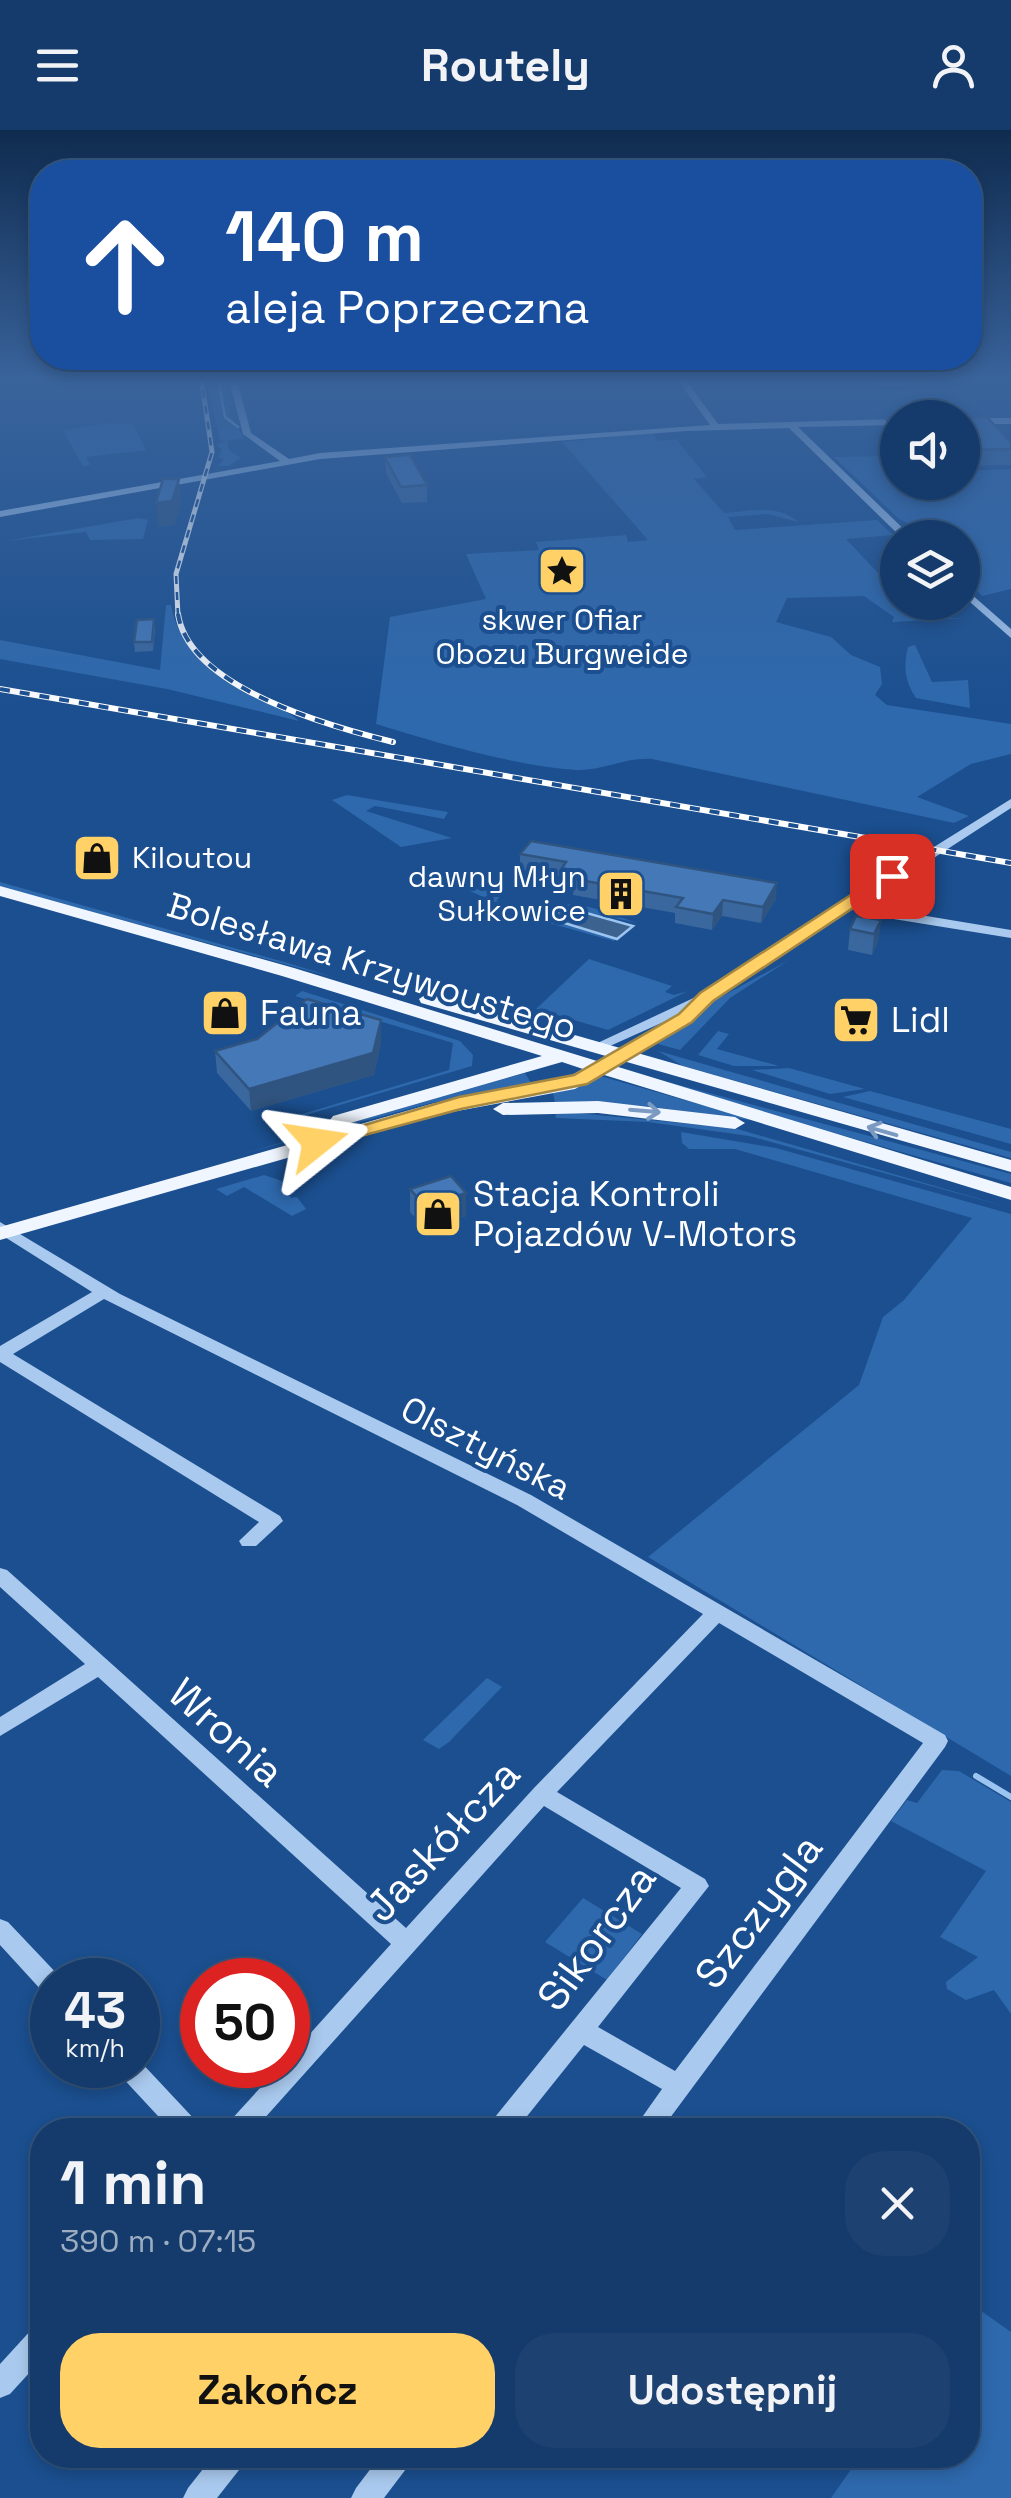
<!DOCTYPE html>
<html lang="pl">
<head>
<meta charset="utf-8">
<style>
	:root { --surface:#143b6b; --page:#1d4271; --text:#f1f3f6; --muted:#9dadc1; --line:#33557e; --accent:#ffd166 }
	body { margin:0; font-family:"Space Grotesk",sans-serif; background:var(--page); color:var(--text); height:100vh; display:flex; flex-direction:column; font-size:38px; white-space:nowrap }
	* { box-sizing:border-box; margin:0 }
	p { font-size:32px; color:var(--muted) }
	.icon { flex:none; width:55px; height:55px; fill:none; stroke:currentColor; stroke-width:2; stroke-linecap:round; stroke-linejoin:round }
	.map { position:relative; flex:1; overflow:hidden }
	.side { position:absolute; left:30px; top:1988px; width:950px; height:350px; display:flex; flex-direction:column; background:var(--surface); border-radius:40px; box-shadow:0 5px 15px #0003,0 0 0 2px var(--line) }
	.side>* { flex:none }
	.banner { position:absolute; left:30px; top:30px; width:952px; height:210px; border-radius:40px; box-shadow:0 5px 15px #0003,0 0 0 2px var(--line); background:#1a4fa0; color:#fff; overflow:hidden }
	.fabs { position:absolute; left:880px; top:270px; display:grid; gap:20px }
	.fabs a { display:grid; place-items:center; width:100px; height:100px; border-radius:50%; background:var(--surface); box-shadow:0 5px 15px #0003,0 0 0 2px var(--line); font-size:50px }
	.speed { position:absolute; left:30px; top:1828px; display:flex; gap:20px; font-size:50px; font-weight:700; text-align:center }
	.speed>* { display:grid; place-content:center; width:130px; height:130px; border-radius:50%; background:var(--surface); box-shadow:0 5px 15px #0003,0 0 0 2px var(--line); line-height:1 }
	.speed small { font-size:25px; font-weight:400 }
	.speed .limit { border:15px solid #d22; background:#fff; color:#111 }
	.pin { position:absolute; display:grid; place-items:center; width:85px; height:85px; color:#fff; margin:-42px; border-radius:20px; box-shadow:0 5px 15px #0006 }
	.me { position:absolute; width:110px; margin:-55px; rotate:75deg; stroke-linejoin:round; filter:drop-shadow(0 0 8px #0008) }
	.turn { display:flex; align-items:center; gap:35px; height:210px; padding:0 30px; font-size:45px }
	.turn .icon { width:130px; height:130px; stroke-width:2.5 }
	.turn b { display:block; font-size:70px; line-height:85px }
	.round { display:grid; place-items:center; flex:none; width:105px; height:105px; border-radius:40px; background:var(--page) }
	.headline { display:flex; align-items:center; justify-content:space-between; height:170px; padding:0 30px }
	h1 { font-size:60px; font-weight:600; line-height:75px }
	.primary-button { display:flex; gap:20px; margin-top:auto; padding:20px 30px }
	.primary-button a { flex:1; height:115px; border-radius:40px; background:var(--accent); color:#111; font-size:40px; font-weight:600; line-height:115px; text-align:center }
	.primary-button a+a { background:var(--page); color:var(--text) }
	header { display:flex; justify-content:space-between; align-items:center; height:130px; padding:0 30px; background:var(--surface); font-size:45px; font-weight:600 }
	.map>svg:first-child { display:block }
</style>
</head>
<body>
<header><svg class="icon" aria-label="menu" viewBox="0 0 24 24"><path d="M4 6h16M4 12h16M4 18h16"/></svg>Routely<svg class="icon" aria-label="person" viewBox="0 0 24 24"><circle cx="12" cy="8" r="4"/><path d="M4 21q1-7 8-7t8 7"/></svg></header>
<div class="map">
<svg width="1011" height="2368" viewBox="0 0 1011 2368">
	<rect width="100%" height="100%" fill="#1b4f8f"/>
	<g fill="#2e69ad">
		<path d="M223,247L230,262L222,264L233,273L228,282L244,308L227,311L229,320L241,328L229,336H218L224,329L218,327L222,320L217,314L226,311L220,310L206,249Z"/>
		<path d="M109,293L133,294L146,320L86,327L90,335L83,336L63,300Z"/>
		<path d="M652,303L658,311L676,309L707,347L694,349L724,383C750,381 779,374 798,392L768,384L728,387L735,400L877,390L893,405L846,409L897,463L898,472L908,473L924,488H966L892,492L894,487L864,466L787,468L776,492L831,507L851,525L880,537L882,554L875,565L887,575L1011,594V624L971,634L917,667L969,686L954,693L652,629C626,627 602,641 576,640C509,635 435,612 376,594L390,487L486,469L466,424L539,420L536,412L626,405L628,412L648,410L562,312Z"/>
		<path d="M884,326L897,339L898,352H962L963,341L1011,339V459L982,466L963,446L962,408L919,407L909,400L914,396L899,389L834,327Z"/>
		<path d="M139,388L148,390L143,409L90,410L86,402L5,411Z"/>
		<path d="M166,475H171C179,521 216,549 257,569C271,576 288,580 299,591L167,559L0,529V510L160,540Z"/>
		<path d="M915,515L932,552L968,550L970,578L916,568C905,552 903,536 908,517Z"/>
		<path d="M347,665L448,682L444,689L375,676L366,681L452,708L401,717L332,670Z"/>
		<path d="M0,752L291,834L336,848L0,757Z"/>
		<path d="M463,758L505,761L496,771L513,777L519,773L547,781C571,764 611,785 637,793L569,778L552,789L617,809L614,811L531,788Z"/>
		<path d="M589,829L672,856L665,862L674,865L688,861L608,900L536,879Z"/>
		<path d="M789,830L730,868L680,920L658,914L717,869Z"/>
		<path d="M302,861L460,911L473,925L472,936L272,995L269,986L279,991L449,940L453,913L295,866Z"/>
		<path d="M718,901L729,904L717,919L779,936H734L698,925Z"/>
		<path d="M658,921L1011,1022V1028L683,936Z"/>
		<path d="M789,938L865,959L830,964L752,940Z"/>
		<path d="M627,941L1011,1044V1053L637,947Z"/>
		<path d="M525,943L533,956L431,973L242,1024Z"/>
		<path d="M600,946L744,987L750,990L645,976L555,973L553,963Z"/>
		<path d="M870,961L1011,999V1014L843,967Z"/>
		<path d="M555,981L734,998L1011,1078L749,1006L648,992L556,988Z"/>
		<path d="M681,1002L776,1018L1011,1084V1646L648,1427L859,1255L883,1187L904,1170L972,1088L735,1019H689L682,1013Z"/>
		<path d="M264,1045L282,1051L295,1063L289,1065L291,1068L297,1067L306,1079L292,1086L244,1057L227,1066L216,1059Z"/>
		<path d="M487,1548L502,1557L449,1612L439,1619L423,1610Z"/>
		<path d="M942,1640L959,1641L1011,1672V1884L994,1860L966,1870L947,1859L946,1852L978,1827L940,1807L986,1741L891,1691L907,1670L917,1673Z"/>
		<path d="M583,1768L642,1804L607,1850L545,1812Z"/>
		<path d="M977,2178L1011,2202V2368H831L861,2325H968V2185Z"/>
	</g>
	<path fill="#3c6290" stroke="#9cc4f0" stroke-width="2.5" d="M562,778H569L633,796L617,809L551,789Z"/>
	<g fill="none" stroke-linecap="round" stroke-linejoin="round">
		<g stroke="#9cc4f0" stroke-width="2.5">
			<path d="M858,246L880,254L926,253"/>
			<path d="M206,247L219,254L231,253"/>
			<path d="M219,254L225,287L238,297"/>
		</g>
		<path stroke="#9cc4f0" stroke-width="6" d="M976,1646L1011,1667"/>
		<g fill="#a9c9ee" fill-rule="evenodd">
			<path d="M228,246H236L251,303L289,329L320,323L710,295L675,246H683L718,294L898,289V295L798,297L913,408H902L789,298L686,301L320,329L0,387V381L280,331L243,304Z"/>
			<rect x="962" y="288" width="49" height="6"/>
			<path d="M962,456L1011,499V508L962,465Z"/>
			<path d="M1011,669V678L864,773L878,778L1011,800V808L875,786L855,778L706,873L708,876L706,879L628,927H618L616,924L668,890L601,920H591L589,917L702,864L845,773L846,769L852,768Z"/>
			<path d="M0,1092L120,1164L531,1365L945,1605L948,1611L945,1617L661,2000H633L662,1959L584,1915L516,2000H487L491,1992L681,1758L544,1676L254,2000H225L229,1992L281,1935H288V1928L391,1814L98,1547L0,1606V1587L85,1534L0,1457V1438L7,1440L406,1798L534,1658L703,1484L517,1375L104,1169L13,1224L280,1386L283,1391L256,1416H242L239,1411L259,1392L0,1232V1216L92,1162L0,1104ZM719,1493L923,1613L675,1941L598,1897L709,1756L705,1749L557,1662Z"/>
			<path d="M0,1789L8,1792L61,1848L62,1850H52V1865L43,1862L0,1815Z"/>
			<path d="M138,1929L197,1992L201,2000H171L118,1943L115,1935H138Z"/>
			<path d="M42,2196V2229L10,2264L0,2268V2234L32,2199Z"/>
			<path d="M214,2325H247L243,2335L217,2368H183L188,2358Z"/>
			<path d="M381,2325H413L409,2335L384,2368H351L356,2358Z"/>
		</g>
		<g fill="#f0f6ff" fill-rule="evenodd">
			<path d="M0,756L294,838L597,931L614,929L615,936L1011,1057V1070L601,944L575,959L441,984L0,1110V1097L431,974L562,950L583,939L562,932L347,994H333L330,990L333,986L542,926L282,846L0,766Z"/>
			<path d="M428,863L1011,1030V1042L421,873L419,869Z"/>
			<path d="M598,971L735,987L745,993L735,999L598,983L503,985L493,979L503,973Z"/>
		</g>
		<g stroke="#fff" stroke-width="5">
			<path id="rail-far1" d="M178,486L176,444L212,322L201,246"/>
		</g>
		<g stroke="#fff" stroke-width="6">
			<g id="rail">
				<path d="M178,484C189,558 332,597 393,612"/>
				<path d="M0,559L1011,733"/>
			</g>
		</g>
		<use href="#rail-far1" stroke="#1b4f8f" stroke-width="2.5" stroke-dasharray="8" stroke-linecap="butt"/>
		<use href="#rail" stroke="#1b4f8f" stroke-width="4" stroke-dasharray="10" stroke-linecap="butt"/>
	</g>
	<g fill="#3a679d">
		<path d="M962,288L1011,313V335L962,336Z"/>
		<path d="M898,289V321L886,305L887,290Z"/>
		<path d="M385,327L427,355V372L402,373L386,343Z"/>
		<path d="M155,498L153,521L135,522L134,512Z"/>
		<path d="M520,724L776,769L761,793L722,786L712,800L675,793V783L573,765L574,756L562,754V747L520,740Z"/>
		<path d="M881,790L878,811L872,825L848,820L850,799Z"/>
		<path d="M381,912L374,945L251,981L217,943L215,921Z"/>
		<path d="M410,1059L466,1063V1086L425,1099L410,1082Z"/>
	</g>
	<g fill="#305480">
		<path d="M83,246H106V249L83,251Z"/>
		<path d="M179,349L181,373L175,395L158,397L156,373Z"/>
		<path d="M777,753L776,769L761,793L763,777Z"/>
		<path d="M723,770L722,786L712,800L713,784Z"/>
		<path d="M881,790L878,811L872,825L874,804Z"/>
		<path d="M381,890V912L374,945L251,981L249,959Z"/>
		<path d="M466,1063V1086L425,1099V1076Z"/>
	</g>
	<g fill="#4478b7" stroke="#305480" stroke-width="2.5">
		<path d="M987,287L1011,313V319L962,320V288H954Z"/>
		<path d="M898,289V303L887,290Z"/>
		<path d="M410,325L427,355L401,357L385,327Z"/>
		<path d="M163,349H179L172,371L156,373Z"/>
		<path d="M154,489L152,512H134L137,490Z"/>
		<path d="M531,711L777,753L763,777L723,770L713,784L676,777L683,768L574,749L579,742L562,738L566,732L520,724Z"/>
		<path d="M856,786L881,790L874,804L850,799Z"/>
		<path d="M307,869L381,890L373,923L249,959L215,921L257,909Z"/>
		<path d="M451,1046L466,1063L425,1076L410,1059Z"/>
	</g>
	<defs><path id="oneway-shaft" d="M-6 0H5M1.5-3L5.5 0L1.5 3" fill="none" stroke-width="1.6" stroke-linecap="round" stroke-linejoin="round" transform="scale(2.5)"/></defs>
	<g stroke="#7b9ac1">
		<use href="#oneway-shaft" transform="translate(645 981) rotate(5)"/>
		<use href="#oneway-shaft" transform="translate(882 1001) rotate(-164)"/>
	</g>
	<linearGradient id="sky" x2="0" y2="1"><stop stop-color="#0f2b4f"/><stop offset="0.43" stop-color="#39639b"/><stop offset="1" stop-color="#39639b" stop-opacity="0"/></linearGradient>
	<rect width="1011" height="578" fill="url(#sky)"/>
	<path fill="#ffd166" stroke="#a68842" stroke-width="2.5" d="M886,742L901,746L713,871L692,892L587,954L461,979L317,1018L307,1012L459,967L574,945L679,884L700,863Z"/>
	<defs>
		<g id="sight-square" transform="scale(2.5)"><rect x="-9" y="-9" width="18" height="18" rx="4" fill="#ffd166" stroke="#1b4f8f"/><path d="M0-6L1.8-2.2L6-1.7L2.9 1.2L3.7 5.4L0 3.3L-3.7 5.4L-2.9 1.2L-6-1.7L-1.8-2.2Z" fill="#111"/></g>
		<g id="shop-square" transform="scale(2.5)"><rect x="-9" y="-9" width="18" height="18" rx="4" fill="#ffd166" stroke="#1b4f8f"/><path d="M-5-2.5h2.3a2.7 3.5 0 0 1 5.4 0H5L5.5 6h-11ZM-1.5-2.5h3a1.5 2.3 0 0 0-3 0Z" fill="#111"/></g>
		<g id="building-square" transform="scale(2.5)"><rect x="-9" y="-9" width="18" height="18" rx="4" fill="#ffd166" stroke="#1b4f8f"/><path d="M-4-6H4V6H1V3H-1V6H-4ZM-2.5-4.3h1.7v1.8h-1.7ZM.8-4.3h1.7v1.8H.8ZM-2.5-1h1.7V.8h-1.7ZM.8-1h1.7V.8H.8Z" fill="#111"/></g>
		<g id="supermarket-square" transform="scale(2.5)"><rect x="-9" y="-9" width="18" height="18" rx="4" fill="#ffd166" stroke="#1b4f8f"/><path d="M-6-5.5h2.5l.6 2H6L4.5 2H-2.5L-4.4-4H-6ZM-1.5 3.2a1.3 1.3 0 1 0 .1 0ZM3 3.2a1.3 1.3 0 1 0 .1 0Z" fill="#111"/></g>
	</defs>
	<g fill-rule="evenodd">
		<use href="#sight-square" x="562" y="441"/>
		<use href="#shop-square" x="97" y="728"/>
		<use href="#building-square" x="621" y="764"/>
		<use href="#shop-square" x="225" y="883"/>
		<use href="#supermarket-square" x="856" y="890"/>
		<use href="#shop-square" x="438" y="1084"/>
	</g>
	<g text-anchor="middle" stroke-width="8" stroke-linejoin="round" paint-order="stroke">
		<g font-size="30" fill="#fff" stroke="#1b4f8f">
			<text x="562" y="500">skwer Ofiar<tspan x="562" dy="34">Obozu Burgweide</tspan></text>
			<text x="132" y="738" text-anchor="start">Kiloutou</text>
			<text x="586" y="757" text-anchor="end">dawny Młyn<tspan x="586" dy="34">Sułkowice</tspan></text>
		</g>
		<g font-size="35" fill="#fff" stroke="#1b4f8f">
			<text transform="translate(372 836) rotate(17)" y="12">Bolesława Krzywoustego</text>
			<text transform="translate(486 1318) rotate(27)" y="12">Olsztyńska</text>
		</g>
		<g font-size="35" fill="#fff" stroke="#1b4f8f" text-anchor="start">
			<text x="260" y="895">Fauna</text>
			<text x="891" y="902">Lidl</text>
			<text x="473" y="1076">Stacja Kontroli<tspan x="473" dy="40">Pojazdów V-Motors</tspan></text>
		</g>
		<g font-size="42" fill="#fff" stroke="#1b4f8f">
			<text transform="translate(227 1602) rotate(42)" y="15">Wronia</text>
			<text transform="translate(442 1710) rotate(-47)" y="15">Jaskółcza</text>
			<text transform="translate(758 1781) rotate(-53)" y="15">Szczygla</text>
			<text transform="translate(596 1807) rotate(-54)" y="15">Sikorcza</text>
		</g>
	</g>
</svg>
<div class="fabs">
<a><svg class="icon" aria-label="sound" viewBox="0 0 24 24"><path d="M4 9h4l5-4v14l-5-4H4zM17 9q2 3 0 6"/></svg></a>
<a><svg class="icon" aria-label="layers" viewBox="0 0 24 24"><path d="M12 4l9 5-9 5-9-5zM3 14l9 5 9-5"/></svg></a>
</div>
<div class="speed"><div>43<small>km/h</small></div><div class="limit">50</div></div>
<div class="pin" style="left:892px;top:746px;background:#d93025"><svg class="icon" aria-label="arrive" viewBox="0 0 24 24"><path d="M6 21V4h12l-3 4 3 4H6"/></svg></div>
<svg class="me" style="left:317px;top:1012px" viewBox="-20 -20 40 40"><path d="M0-17L14 15 0 8-14 15z" fill="#ffd166" stroke="#fff" stroke-width="4"/></svg>
<div class="banner">
<div class="turn"><svg class="icon" aria-label="ahead" viewBox="0 0 24 24"><path d="M12 20V5M6 11l6-6 6 6"/></svg><div><b>140 m</b>aleja Poprzeczna</div></div>
</div>
<section class="side">
<div class="headline"><div><h1>1 min</h1><p>390 m · 07:15</p></div><a class="round"><svg class="icon" aria-label="close" viewBox="0 0 24 24"><path d="M6 6l12 12M18 6L6 18"/></svg></a></div>
<div class="primary-button"><a>Zakończ</a><a>Udostępnij</a></div>
</section>
</div>
</body>
</html>
